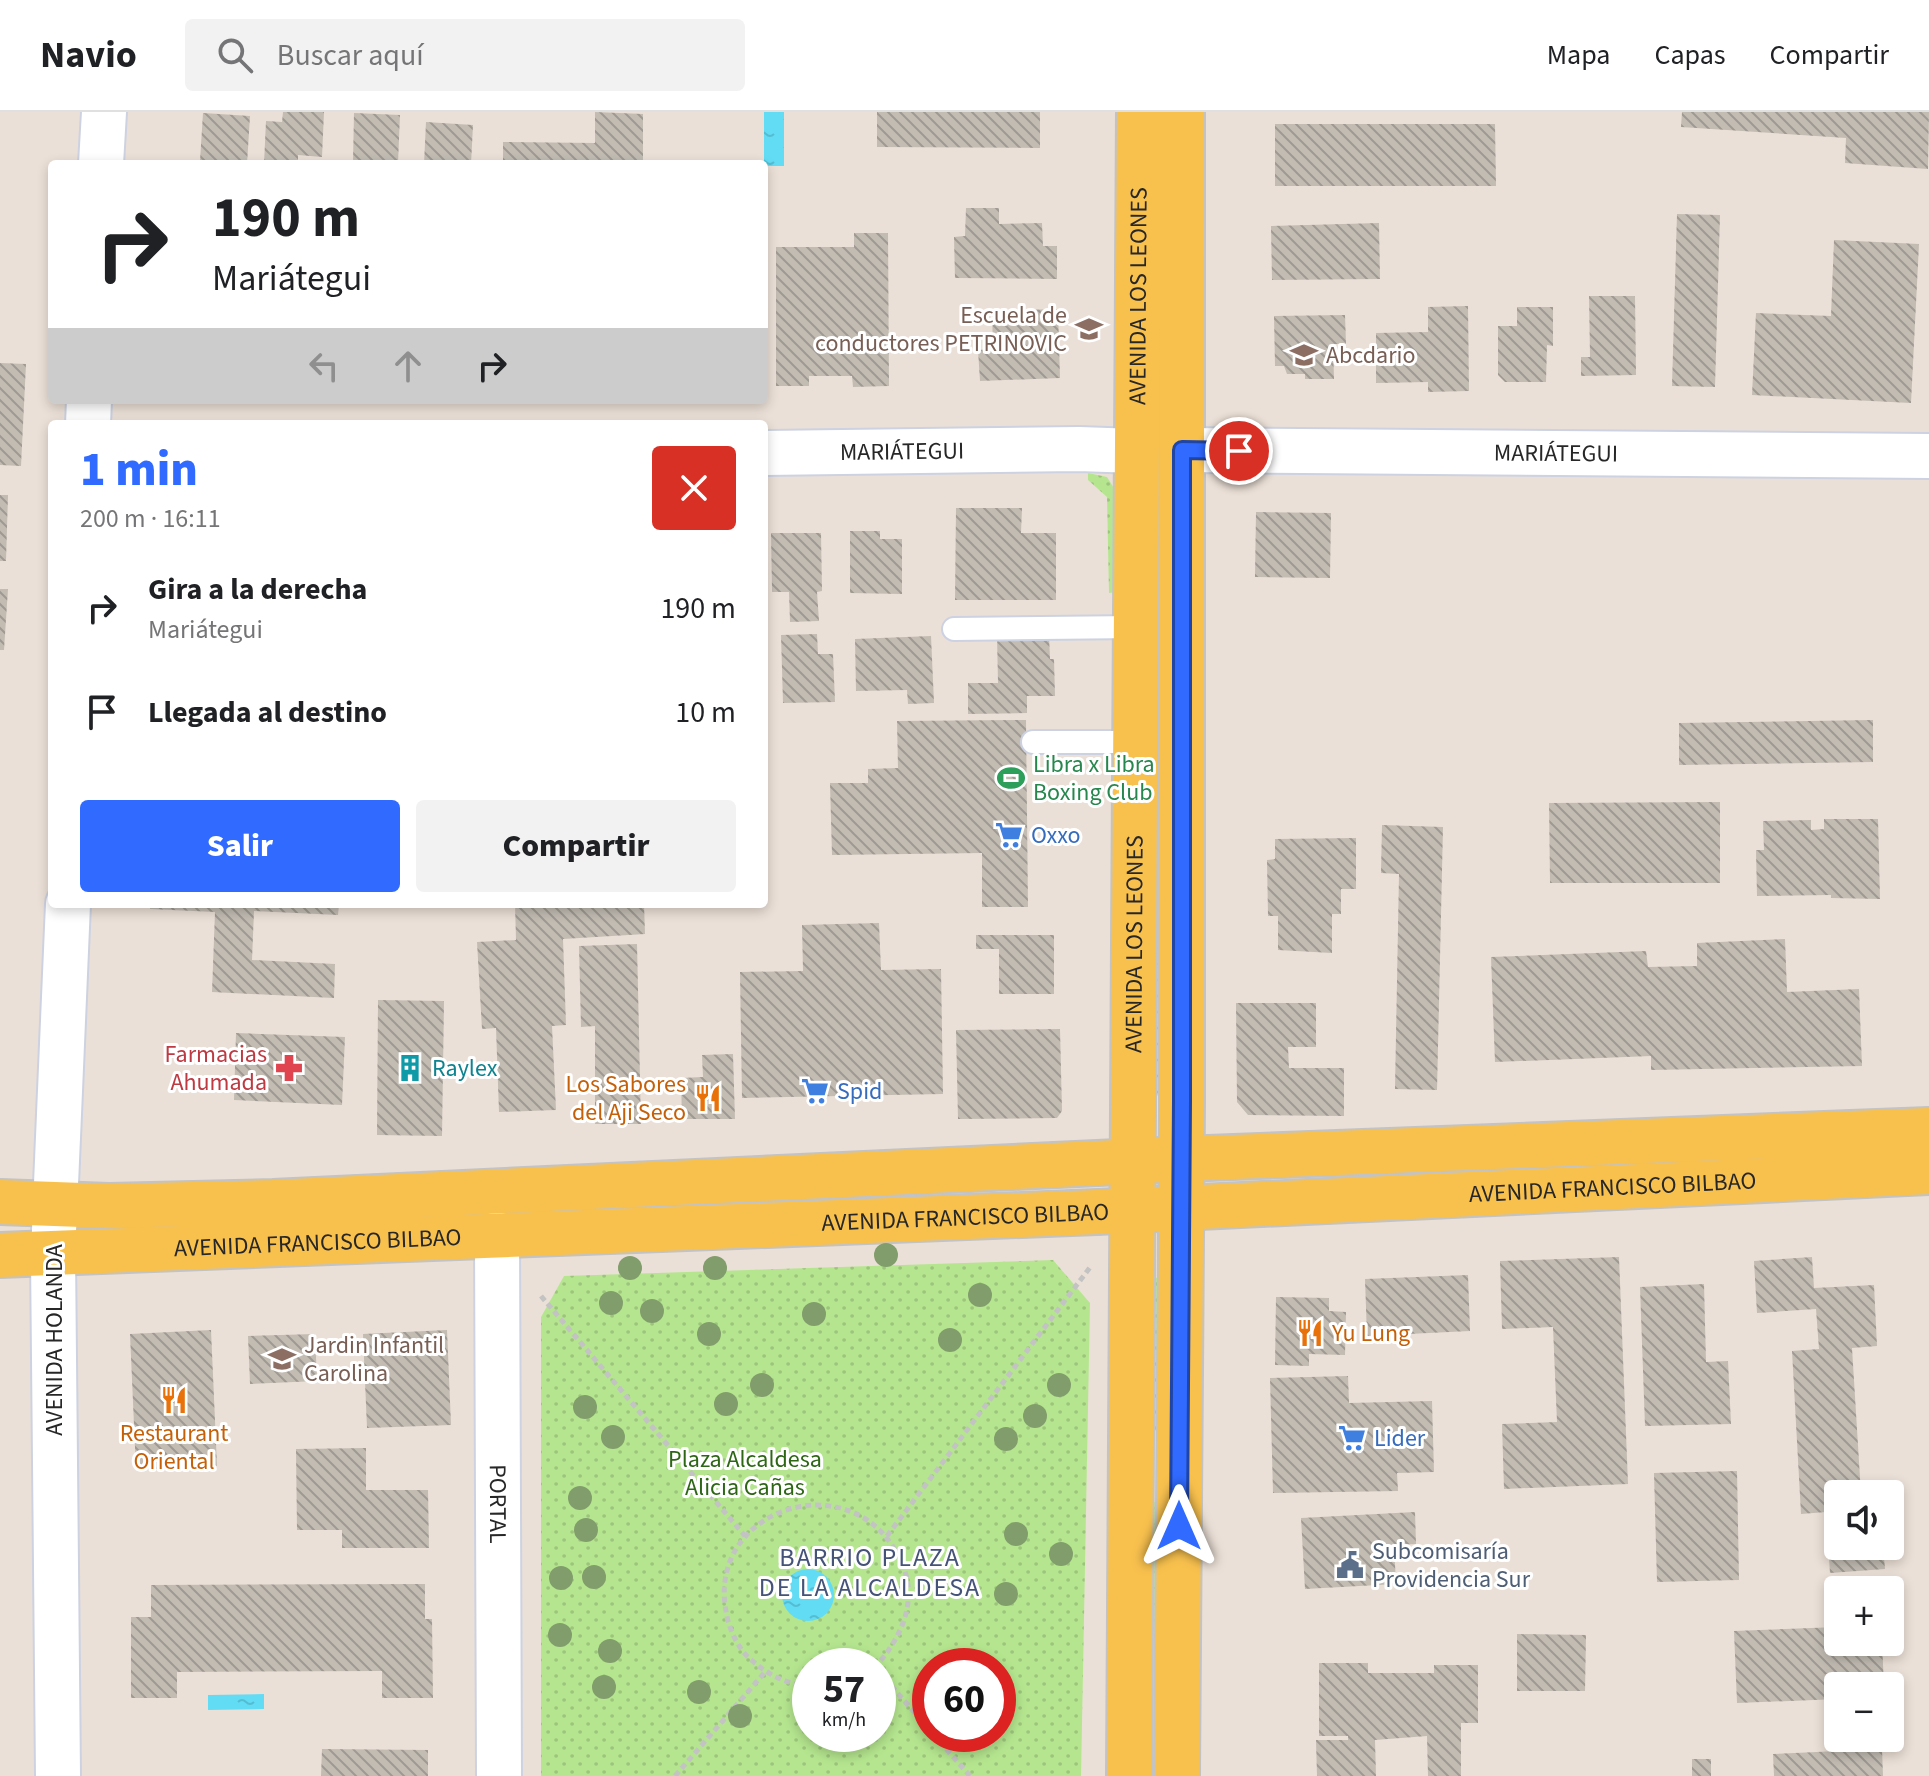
<!DOCTYPE html>
<html lang="es">
<head>
<meta charset="utf-8">
<style>
	:root { --surface:#fff; --page:#f2f2f2; --text:#202124; --muted:#757577; --line:#e0e0e0; --accent:#306aff }
	body { margin:0; font-family:"Source Sans 3",sans-serif; background:var(--page); color:var(--text); height:100vh; display:flex; flex-direction:column; font-size:30px; white-space:nowrap }
	* { box-sizing:border-box; margin:0 }
	p { font-size:26px; color:var(--muted) }
	.icon { flex:none; width:44px; height:44px; fill:none; stroke:currentColor; stroke-width:2; stroke-linecap:round; stroke-linejoin:round }
	.map { position:relative; flex:1; overflow:hidden }
	.panel { position:absolute; left:48px; top:308px; width:720px; height:488px; display:flex; flex-direction:column; background:var(--surface); border-radius:8px; box-shadow:0 4px 12px #0003 }
	.panel>* { flex:none }
	.banner { position:absolute; left:48px; top:48px; width:720px; height:244px; border-radius:8px; box-shadow:0 4px 12px #0003; background:#fff; color:var(--text); overflow:hidden }
	.controls { position:absolute; left:1824px; top:1368px; display:grid; gap:16px }
	.controls a { display:grid; place-items:center; width:80px; height:80px; border-radius:8px; background:var(--surface); box-shadow:0 4px 12px #0003; font-size:40px }
	.speed { position:absolute; left:792px; top:1536px; display:flex; gap:16px; font-size:40px; font-weight:700; text-align:center }
	.speed>* { display:grid; place-content:center; width:104px; height:104px; border-radius:50%; background:var(--surface); box-shadow:0 4px 12px #0003; line-height:1 }
	.speed small { font-size:20px; font-weight:400 }
	.speed .limit { border:12px solid #d22; background:#fff; color:#111 }
	.pin { position:absolute; display:grid; place-items:center; width:68px; height:68px; color:#fff; margin:-34px; border:4px solid #fff; border-radius:50%; box-shadow:0 2px 8px #0007 }
	.me { position:absolute; width:88px; margin:-44px; rotate:0deg; stroke-linejoin:round; filter:drop-shadow(0 0 6px #0008) }
	.turn { display:flex; align-items:center; gap:28px; height:168px; padding:0 32px; font-size:36px }
	.turn .icon { width:104px; height:104px; stroke-width:2.5 }
	.turn b { display:block; font-size:56px; line-height:68px }
	.lanes { display:flex; align-items:center; height:76px; padding:0 32px; background:#0003; justify-content:center; gap:40px; direction:ltr }
	.lanes .off { opacity:.35 }
	.round { display:grid; place-items:center; flex:none; width:84px; height:84px; border-radius:8px; background:var(--page) }
	.summary { display:flex; align-items:center; justify-content:space-between; height:136px; padding:0 32px }
	h1 { font-size:48px; font-weight:800; line-height:60px; color:var(--accent) }
	.button { display:flex; gap:16px; margin-top:auto; padding:16px 32px }
	.button a { flex:1; height:92px; border-radius:8px; background:var(--accent); color:#fff; font-size:32px; font-weight:800; line-height:92px; text-align:center }
	.button a+a { background:var(--page); color:var(--text) }
	ul { padding:0; list-style:none }
	li { display:flex; align-items:center; gap:24px; height:104px; padding:0 32px }
	li div { flex:1 }
	li b { display:block; font-size:30px }
	li em { font-style:normal }
	header { display:flex; align-items:center; gap:48px; box-sizing:border-box; height:112px; padding:0 40px; background:var(--surface); border-bottom:2px solid var(--line) }
	header strong { font-size:38px }
	nav { display:flex; gap:44px; margin-inline-start:auto; font-size:28px }
	.search { width:560px; height:72px; background:var(--page); display:flex; align-items:center; gap:20px; box-sizing:border-box; padding:0 28px; border-radius:8px; color:var(--muted); font-size:30px }
	.map>svg:first-child { display:block }
</style>
</head>
<body>
<header>
<strong>Navio</strong>
<div class="search"><svg class="icon" aria-label="search" viewBox="0 0 24 24"><circle cx="10" cy="10" r="6"/><path d="M15 15l6 6"/></svg>Buscar aquí</div>
<nav><a>Mapa</a><a>Capas</a><a>Compartir</a></nav>
</header>
<div class="map">
<svg width="1929" height="1664" viewBox="0 0 1929 1664">
	<defs>
		<pattern id="green-dots" width="8" height="8" patternUnits="userSpaceOnUse" patternTransform="scale(2)"><rect width="8" height="8" fill="#b5e68f"/><path d="M2 2h.1M6 6h.1" fill="none" stroke="#9cc57b" stroke-width="1.8" stroke-linecap="round"/></pattern>
		<pattern id="water-ripples" width="26" height="14" patternUnits="userSpaceOnUse" patternTransform="scale(2)"><rect width="26" height="14" fill="#62dcf5"/><path d="M2 4q2-2 4 0t4 0M15 11q2-2 4 0t4 0" fill="none" stroke="#55bdd2"/></pattern>
		<pattern id="building-back-hatch" width="6" height="6" patternUnits="userSpaceOnUse" patternTransform="scale(2)"><rect width="6" height="6" fill="#c2bcb3"/><path d="M-1 5l2 2M0 0l6 6M5-1l2 2" fill="none" stroke="#9e9992"/></pattern>
	</defs>
	<rect width="100%" height="100%" fill="#ebe0d7"/>
	<g fill="url(#green-dots)" fill-rule="evenodd">
		<path d="M1154,358H1163L1162,983L1153,984Z"/>
		<path d="M1088,361L1107,365L1117,381L1116,480L1109,481L1107,385L1088,368Z"/>
		<path d="M1053,1148L1090,1191L1081,1664H541V1205L564,1164ZM810,1554H878V1622H810ZM930,1554H998V1622H930Z"/>
		<path d="M1153,1165L1161,1167L1159,1319L1151,1318Z"/>
		<path d="M1151,1390H1159L1156,1664H1148Z"/>
	</g>
	<g fill="url(#water-ripples)">
		<rect x="764" y="0" width="20" height="54"/>
		<circle cx="808" cy="1483" r="26"/>
		<path d="M264,1582V1597L208,1598V1583Z"/>
	</g>
	<g fill="url(#building-back-hatch)">
		<path d="M283,0H324L322,45L298,43V52H264L266,9L282,10Z"/>
		<path d="M595,0L643,2V52H503V30L595,31Z"/>
		<path d="M877,0H1040V36L877,35Z"/>
		<path d="M1682,0H1929L1928,57L1845,51L1846,26L1681,15Z"/>
		<path d="M203,1L250,4L247,52L200,49Z"/>
		<path d="M354,1L400,3L398,51L353,50Z"/>
		<path d="M426,10L473,13L471,52H424Z"/>
		<path d="M1275,12H1495L1496,74H1275Z"/>
		<path d="M966,96H999V112L1042,111L1043,134H1057V167L955,166L954,125L965,124Z"/>
		<path d="M1677,102L1720,103L1715,275L1672,274Z"/>
		<path d="M1379,111L1380,167L1272,168L1271,114Z"/>
		<path d="M854,121H888L889,274L853,275L852,264H809V274H776V135H854Z"/>
		<path d="M1834,128L1919,132L1911,291L1752,283L1756,201L1831,204Z"/>
		<path d="M1589,184H1635L1636,263L1581,264V245H1590Z"/>
		<path d="M1468,194L1469,279L1428,280V270L1376,271V221L1428,220V195Z"/>
		<path d="M1517,195H1553V234L1547,233L1546,270H1505L1498,263V214H1517Z"/>
		<path d="M1058,197L1060,266L980,269L978,238L993,237L992,199Z"/>
		<path d="M1345,203L1346,232H1333L1334,267H1305V262H1287L1284,254H1275L1274,204Z"/>
		<path d="M0,251L26,252L21,354L0,353Z"/>
		<path d="M0,383H8L6,449H0Z"/>
		<path d="M956,396H1022L1021,421H1056V488H955Z"/>
		<path d="M1256,400L1331,401L1330,466L1255,465Z"/>
		<path d="M850,419H880V427H902V482L850,481Z"/>
		<path d="M771,421H821L822,479L817,480L819,509L790,510L789,480H772Z"/>
		<path d="M0,477H8L4,538H0Z"/>
		<path d="M817,522L818,542H833L835,590L783,591L781,523Z"/>
		<path d="M997,523H1049L1050,547H1054L1055,584H1027V601L968,602V571H998Z"/>
		<path d="M931,524L934,591L908,592L907,578L856,579L855,527Z"/>
		<path d="M1026,608L1028,795H982V741L832,743L830,671H868V657L898,656L897,609Z"/>
		<path d="M1873,608V650L1679,653V611Z"/>
		<path d="M1720,690V771H1550L1549,691Z"/>
		<path d="M1824,707H1878L1880,787L1831,786V783L1757,784L1756,738H1764L1763,709L1811,708V718L1824,717Z"/>
		<path d="M1382,713L1443,715L1437,978L1395,977L1399,762L1381,761Z"/>
		<path d="M1356,726V777H1341V802H1332V841L1278,838V804H1268L1267,748L1275,747V727Z"/>
		<path d="M151,792H339L338,803L254,799L252,848L335,852L334,886L212,880L215,800L150,797Z"/>
		<path d="M515,792H644L645,822L563,827L566,913L552,914L556,998L499,1000L496,916L482,917L477,830L516,828Z"/>
		<path d="M879,811L881,858L941,857L943,982L742,986L740,860L803,859L802,813Z"/>
		<path d="M976,823H1054V882H999V837H976Z"/>
		<path d="M1785,827L1787,880L1859,877L1862,954L1651,958V944L1495,950L1491,845L1646,839L1648,855L1697,854V831Z"/>
		<path d="M637,832L641,1012H595V914L581,915L579,834Z"/>
		<path d="M378,888L444,889L442,1024L377,1023Z"/>
		<path d="M1236,891H1316V935H1288L1289,956H1344V1004L1248,1003L1237,990Z"/>
		<path d="M1060,917L1062,999L1057,1006L958,1007L956,918Z"/>
		<path d="M236,921L345,925L342,993L234,988Z"/>
		<path d="M733,942L735,1007H682L681,966L703,965L702,943Z"/>
		<path d="M1619,1145L1628,1372L1504,1377L1502,1312L1557,1310L1553,1215L1502,1217L1500,1149Z"/>
		<path d="M1812,1145L1814,1176L1874,1173L1877,1234L1852,1236L1861,1382H1838V1434H1883L1885,1457L1830,1461L1826,1400L1801,1402L1792,1239L1819,1237L1816,1197L1757,1201L1754,1149Z"/>
		<path d="M1468,1163L1470,1219L1367,1224L1365,1167Z"/>
		<path d="M1704,1172L1706,1250L1728,1249L1731,1312L1645,1314L1640,1175Z"/>
		<path d="M1276,1185L1329,1186V1199L1346,1200L1345,1243L1309,1242V1254L1275,1253Z"/>
		<path d="M211,1218L217,1354L136,1358L130,1222Z"/>
		<path d="M447,1218L451,1313L367,1316L363,1222Z"/>
		<path d="M315,1222L317,1269L250,1272L248,1224Z"/>
		<path d="M1348,1264L1349,1291L1432,1289L1434,1360L1397,1361L1398,1379L1273,1381L1270,1266Z"/>
		<path d="M366,1336V1378H428L429,1436H342V1418H297L296,1337Z"/>
		<path d="M1737,1359L1739,1468L1657,1470L1654,1361Z"/>
		<path d="M1415,1400L1416,1432L1394,1433L1396,1472L1305,1477L1301,1406Z"/>
		<path d="M425,1472V1507H432L433,1586H382V1559L177,1560V1586H131V1505H151V1473Z"/>
		<path d="M1838,1515V1530H1882L1884,1574H1838V1587L1737,1591L1734,1519Z"/>
		<path d="M1517,1522L1586,1523L1585,1579H1517Z"/>
		<path d="M1319,1551H1368V1561H1434V1553H1478V1611H1461V1664H1428L1427,1624L1375,1628L1376,1664H1317L1316,1628H1348V1624H1319Z"/>
		<path d="M322,1637L428,1638V1664H321Z"/>
		<path d="M1882,1637L1883,1664H1774L1773,1642Z"/>
		<rect x="1692" y="1647" width="19" height="17"/>
	</g>
	<g fill="none" stroke-linecap="round" stroke-linejoin="round">
		<g stroke="#ccd2e1" stroke-width="26">
			<g id="service">
				<path d="M954,517L1138,515"/>
				<path d="M1033,630H1137"/>
			</g>
		</g>
		<g stroke="#ccd2e1" stroke-width="48">
			<g id="minor">
				<path id="s1" d="M1182,338L1929,344"/>
				<path id="s2" d="M764,341L1079,337L1136,339"/>
				<path id="s3" d="M497,1122L499,1664"/>
			</g>
		</g>
		<g stroke="#ccd2e1" stroke-width="48">
			<g id="tertiary">
				<path d="M101,52L104,0"/>
				<path d="M88,312L89,288"/>
				<path d="M58,1664L53,1142L68,792"/>
			</g>
		</g>
		<g stroke="#c3c3c3" stroke-width="48">
			<g id="primary">
				<path d="M0,1090L109,1094L273,1090L1182,1047L1929,1018"/>
				<path id="s4" d="M0,1143L1097,1100L1929,1060"/>
				<path id="s5" d="M1129,1664L1139,0"/>
				<path d="M1177,1664L1182,989V0"/>
			</g>
		</g>
		<g stroke="#c3c3c3" stroke-width="5" stroke-dasharray="6 4" stroke-linecap="butt">
			<path d="M541,1184L745,1424"/>
			<path d="M887,1424L1091,1154"/>
			<path d="M878,1559L930,1618"/>
			<path d="M810,1573C784,1573 765,1561 746,1543C736,1532 728,1514 726,1499C706,1393 860,1347 903,1454C918,1491 900,1527 876,1554"/>
			<path d="M933,1622L970,1664"/>
			<path d="M675,1664L765,1560"/>
		</g>
		<use href="#service" stroke="#fff" stroke-width="22"/>
		<use href="#minor" stroke="#fff" stroke-width="44"/>
		<use href="#tertiary" stroke="#fff" stroke-width="44"/>
		<use href="#primary" stroke="#f8c14e" stroke-width="44"/>
	</g>
	<g fill="#829d6c">
		<circle cx="886" cy="1143" r="12"/>
		<circle cx="630" cy="1156" r="12"/>
		<circle cx="715" cy="1156" r="12"/>
		<circle cx="980" cy="1183" r="12"/>
		<circle cx="611" cy="1191" r="12"/>
		<circle cx="652" cy="1199" r="12"/>
		<circle cx="814" cy="1202" r="12"/>
		<circle cx="709" cy="1222" r="12"/>
		<circle cx="950" cy="1228" r="12"/>
		<circle cx="762" cy="1273" r="12"/>
		<circle cx="1059" cy="1273" r="12"/>
		<circle cx="726" cy="1292" r="12"/>
		<circle cx="585" cy="1295" r="12"/>
		<circle cx="1035" cy="1304" r="12"/>
		<circle cx="613" cy="1325" r="12"/>
		<circle cx="1006" cy="1327" r="12"/>
		<circle cx="580" cy="1386" r="12"/>
		<circle cx="586" cy="1418" r="12"/>
		<circle cx="1016" cy="1422" r="12"/>
		<circle cx="1061" cy="1442" r="12"/>
		<circle cx="594" cy="1465" r="12"/>
		<circle cx="561" cy="1466" r="12"/>
		<circle cx="1006" cy="1482" r="12"/>
		<circle cx="560" cy="1523" r="12"/>
		<circle cx="610" cy="1539" r="12"/>
		<circle cx="604" cy="1575" r="12"/>
		<circle cx="699" cy="1580" r="12"/>
		<circle cx="740" cy="1604" r="12"/>
	</g>
	<g fill="none" stroke-linecap="round" stroke-linejoin="round">
		<g stroke="#1f45a6" stroke-width="20">
			<path id="route" d="M1179,1414L1182,989V338L1239,339"/>
		</g>
		<use href="#route" stroke="#306aff" stroke-width="14"/>
	</g>
	<defs>
		<g id="school-bare" transform="scale(2.16)"><path d="M0-5L7-2L0 1L-7-2ZM-4 1L0 2.5L4 1V4Q0 6-4 4Z" fill="#8d6e63" stroke="#fff" stroke-width="2.5" paint-order="stroke"/></g>
		<g id="stadium-bare" transform="scale(2.16)"><path d="M0-5a6.5 5 0 1 0 0 10a6.5 5 0 1 0 0-10ZM-3.5-1.8h7v3.6h-7Z" fill="#2e9e5b" stroke="#fff" stroke-width="2.5" paint-order="stroke"/></g>
		<g id="supermarket-bare" transform="scale(2.16)"><path d="M-6-5.5h2.5l.6 2H6L4.5 2H-2.5L-4.4-4H-6ZM-1.5 3.2a1.3 1.3 0 1 0 .1 0ZM3 3.2a1.3 1.3 0 1 0 .1 0Z" fill="#3f7fe0" stroke="#fff" stroke-width="2.5" paint-order="stroke"/></g>
		<g id="pharmacy-bare" transform="scale(2.16)"><path d="M-2-6h4v4h4v4h-4v4h-4v-4h-4v-4h4Z" fill="#e0444e" stroke="#fff" stroke-width="2.5" paint-order="stroke"/></g>
		<g id="building-bare" transform="scale(2.16)"><path d="M-4-6H4V6H1V3H-1V6H-4ZM-2.5-4.3h1.7v1.8h-1.7ZM.8-4.3h1.7v1.8H.8ZM-2.5-1h1.7V.8h-1.7ZM.8-1h1.7V.8H.8Z" fill="#0f9aa8" stroke="#fff" stroke-width="2.5" paint-order="stroke"/></g>
		<g id="restaurant-bare" transform="scale(2.16)"><path d="M-5-6h1v4h1v-4h1v4h1v-4h1v5L-1.5 .5V6h-2V.5L-5-1ZM5-6V6H3V1.5H1.5Q1.5-4 5-6Z" fill="#e8710a" stroke="#fff" stroke-width="2.5" paint-order="stroke"/></g>
		<g id="civic-bare" transform="scale(2.16)"><path d="M-.6-6.5H3V-4.5H.6V-3L4-1V1h2V6H-6V1h2V-1L-.6-3ZM-1.2 2.5V6h2.4V2.5Z" fill="#5c6f8a" stroke="#fff" stroke-width="2.5" paint-order="stroke"/></g>
	</defs>
	<g fill-rule="evenodd">
		<use href="#school-bare" x="1089" y="217"/>
		<use href="#school-bare" x="1304" y="243"/>
		<use href="#stadium-bare" x="1011" y="666"/>
		<use href="#supermarket-bare" x="1009" y="723"/>
		<use href="#pharmacy-bare" x="289" y="956"/>
		<use href="#building-bare" x="410" y="956"/>
		<use href="#supermarket-bare" x="815" y="979"/>
		<use href="#restaurant-bare" x="708" y="986"/>
		<use href="#restaurant-bare" x="1310" y="1221"/>
		<use href="#school-bare" x="282" y="1247"/>
		<use href="#restaurant-bare" x="174" y="1288"/>
		<use href="#supermarket-bare" x="1352" y="1326"/>
		<use href="#civic-bare" x="1350" y="1453"/>
	</g>
	<g text-anchor="middle" stroke-width="6" stroke-linejoin="round" paint-order="stroke">
		<g font-size="24" fill="#272727" stroke="#fff">
			<text dy="8" stroke="none"><textPath href="#s5" startOffset="1480">AVENIDA LOS LEONES</textPath></text>
			<text dy="8" stroke="none"><textPath href="#s2" startOffset="138">MARIÁTEGUI</textPath></text>
			<text dy="8" stroke="none"><textPath href="#s1" startOffset="374">MARIÁTEGUI</textPath></text>
			<text dy="8" stroke="none"><textPath href="#s5" startOffset="832">AVENIDA LOS LEONES</textPath></text>
			<text dy="8" stroke="none"><textPath href="#s4" startOffset="1614">AVENIDA FRANCISCO BILBAO</textPath></text>
			<text dy="8" stroke="none"><textPath href="#s4" startOffset="966">AVENIDA FRANCISCO BILBAO</textPath></text>
			<text dy="8" stroke="none"><textPath href="#s4" startOffset="318">AVENIDA FRANCISCO BILBAO</textPath></text>
			<text transform="translate(54 1228) rotate(-90)" y="8">AVENIDA HOLANDA</text>
			<text dy="8" stroke="none"><textPath href="#s3" startOffset="270">PORTAL</textPath></text>
		</g>
		<g font-size="24" fill="#785e54" stroke="#fff" text-anchor="start">
			<text x="1067" y="211" text-anchor="end">Escuela de<tspan x="1067" dy="28">conductores PETRINOVIC</tspan></text>
			<text x="1326" y="251">Abcdario</text>
			<text x="304" y="1241">Jardin Infantil<tspan x="304" dy="28">Carolina</tspan></text>
		</g>
		<g font-size="24" fill="#27864d" stroke="#fff" text-anchor="start">
			<text x="1033" y="660">Libra x Libra<tspan x="1033" dy="28">Boxing Club</tspan></text>
		</g>
		<g font-size="24" fill="#366cbe" stroke="#fff" text-anchor="start">
			<text x="1031" y="731">Oxxo</text>
			<text x="837" y="987">Spid</text>
			<text x="1374" y="1334">Lider</text>
		</g>
		<g font-size="24" fill="#be3a42" stroke="#fff" text-anchor="end">
			<text x="267" y="950">Farmacias<tspan x="267" dy="28">Ahumada</tspan></text>
		</g>
		<g font-size="24" fill="#0d838f" stroke="#fff" text-anchor="start">
			<text x="432" y="964">Raylex</text>
		</g>
		<g font-size="24" fill="#c56008" stroke="#fff" text-anchor="end">
			<text x="686" y="980">Los Sabores<tspan x="686" dy="28">del Aji Seco</tspan></text>
			<text x="1332" y="1229" text-anchor="start">Yu Lung</text>
			<text x="174" y="1329" text-anchor="middle">Restaurant<tspan x="174" dy="28">Oriental</tspan></text>
		</g>
		<g font-size="24" fill="#2d6615" stroke="#fff">
			<text x="745" y="1355">Plaza Alcaldesa<tspan x="745" dy="28">Alicia Cañas</tspan></text>
		</g>
		<g font-size="24" fill="#4e5e75" stroke="#fff" text-anchor="start">
			<text x="1372" y="1447">Subcomisaría<tspan x="1372" dy="28">Providencia Sur</tspan></text>
		</g>
		<g font-size="26" letter-spacing="2" fill="#455379" stroke="#fff">
			<text x="870" y="1454">BARRIO PLAZA<tspan x="870" dy="30">DE LA ALCALDESA</tspan></text>
		</g>
	</g>
</svg>
<div class="controls">
<a><svg class="icon" aria-label="sound" viewBox="0 0 24 24"><path d="M4 9h4l5-4v14l-5-4H4zM17 9q2 3 0 6"/></svg></a>
<a>+</a>
<a>−</a>
</div>
<div class="speed"><div>57<small>km/h</small></div><div class="limit">60</div></div>
<div class="pin" style="left:1239px;top:339px;background:#d93025"><svg class="icon" aria-label="arrive" viewBox="0 0 24 24"><path d="M6 21V4h12l-3 4 3 4H6"/></svg></div>
<svg class="me" style="left:1179px;top:1414px" viewBox="-20 -20 40 40"><path d="M0-17L14 15 0 8-14 15z" fill="#306aff" stroke="#fff" stroke-width="4"/></svg>
<div class="banner">
<div class="turn"><svg class="icon" aria-label="right" viewBox="0 0 24 24"><path d="M7 20v-9h11M14 6l5 5-5 5"/></svg><div><b>190 m</b>Mariátegui</div></div>
<div class="lanes"><svg class="icon off" aria-label="left" viewBox="0 0 24 24"><path d="M17 20v-9H6M10 6l-5 5 5 5"/></svg><svg class="icon off" aria-label="ahead" viewBox="0 0 24 24"><path d="M12 20V5M6 11l6-6 6 6"/></svg><svg class="icon" aria-label="right" viewBox="0 0 24 24"><path d="M7 20v-9h11M14 6l5 5-5 5"/></svg></div>
</div>
<section class="panel">
<div class="summary"><div><h1>1 min</h1><p>200 m · 16:11</p></div><a class="round" style="background:#d93025;color:#fff"><svg class="icon" aria-label="close" viewBox="0 0 24 24"><path d="M6 6l12 12M18 6L6 18"/></svg></a></div>
<ul>
<li><svg class="icon" aria-label="right" viewBox="0 0 24 24"><path d="M7 20v-9h11M14 6l5 5-5 5"/></svg><div><b>Gira a la derecha</b><p>Mariátegui</p></div><em>190 m</em></li>
<li><svg class="icon" aria-label="arrive" viewBox="0 0 24 24"><path d="M6 21V4h12l-3 4 3 4H6"/></svg><div><b>Llegada al destino</b></div><em>10 m</em></li>
</ul>
<div class="button"><a>Salir</a><a>Compartir</a></div>
</section>
</div>
</body>
</html>
